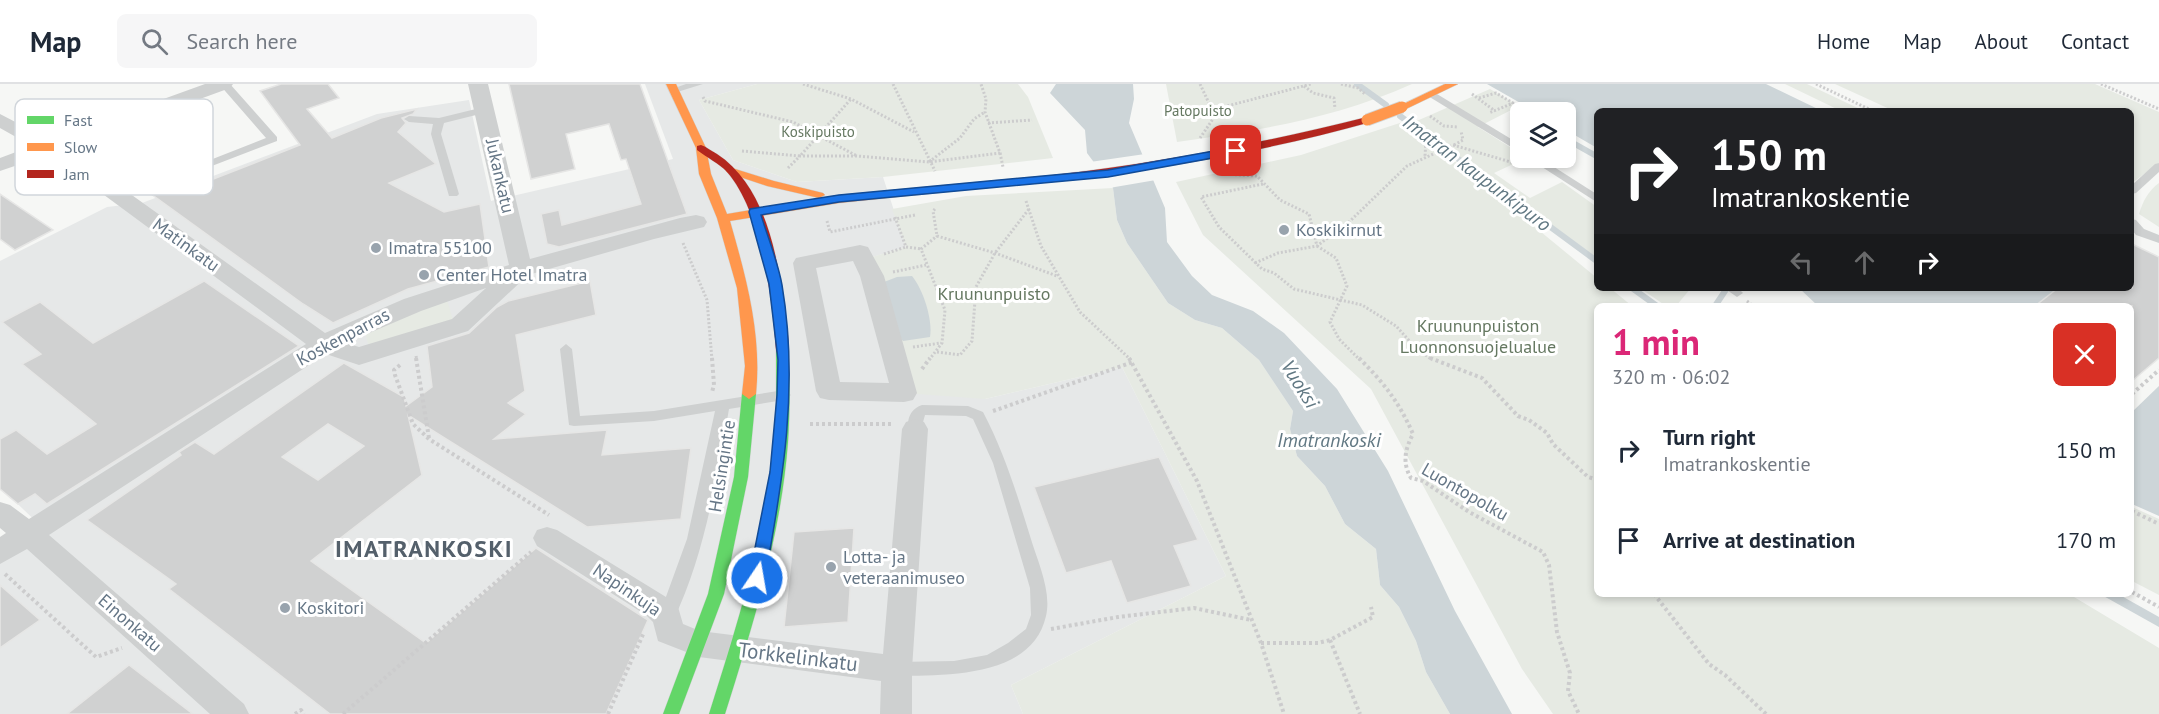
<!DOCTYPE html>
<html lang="en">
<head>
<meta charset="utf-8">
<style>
	:root { --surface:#fff; --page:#f6f6f7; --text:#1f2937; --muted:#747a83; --line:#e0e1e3; --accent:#db2777 }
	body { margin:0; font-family:"PT Sans",sans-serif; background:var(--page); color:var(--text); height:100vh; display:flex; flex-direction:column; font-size:22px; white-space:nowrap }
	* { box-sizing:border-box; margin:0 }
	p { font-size:20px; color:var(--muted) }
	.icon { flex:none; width:33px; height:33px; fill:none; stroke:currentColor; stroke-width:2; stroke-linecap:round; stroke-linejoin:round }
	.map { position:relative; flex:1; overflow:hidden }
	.drawer { position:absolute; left:1594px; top:219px; width:540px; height:294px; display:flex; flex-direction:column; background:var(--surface); border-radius:9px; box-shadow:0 3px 9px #0003 }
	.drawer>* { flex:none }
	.top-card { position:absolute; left:1594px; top:24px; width:540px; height:183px; border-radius:9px; box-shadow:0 3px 9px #0003; background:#202124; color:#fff; overflow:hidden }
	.controls { position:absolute; left:1510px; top:18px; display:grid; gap:12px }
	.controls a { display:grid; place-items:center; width:66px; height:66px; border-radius:9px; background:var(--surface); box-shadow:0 3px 9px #0003; font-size:30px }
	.pin { position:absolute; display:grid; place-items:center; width:51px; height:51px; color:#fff; margin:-26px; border-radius:12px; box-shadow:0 3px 9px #0006 }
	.me { position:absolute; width:66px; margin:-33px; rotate:12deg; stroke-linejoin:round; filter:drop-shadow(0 0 4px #0008) }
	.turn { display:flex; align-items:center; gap:21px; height:126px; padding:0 18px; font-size:27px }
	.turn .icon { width:78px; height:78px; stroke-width:2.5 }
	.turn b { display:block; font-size:42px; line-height:51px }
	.lanes { display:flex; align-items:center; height:57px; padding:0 18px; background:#0003; justify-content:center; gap:30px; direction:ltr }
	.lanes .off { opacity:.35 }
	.round { display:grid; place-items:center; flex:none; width:63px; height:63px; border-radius:9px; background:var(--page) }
	.summary { display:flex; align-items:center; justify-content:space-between; height:102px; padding:0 18px }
	h1 { font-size:36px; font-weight:800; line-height:45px; color:var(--accent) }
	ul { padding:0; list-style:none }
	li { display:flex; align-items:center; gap:18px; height:90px; padding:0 18px }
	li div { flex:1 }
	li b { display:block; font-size:22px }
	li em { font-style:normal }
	header { display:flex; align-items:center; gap:36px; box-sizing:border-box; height:84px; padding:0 30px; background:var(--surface); border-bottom:2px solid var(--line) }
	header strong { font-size:28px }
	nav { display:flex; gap:33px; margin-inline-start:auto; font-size:21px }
	.search { width:420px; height:54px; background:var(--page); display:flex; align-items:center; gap:15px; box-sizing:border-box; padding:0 21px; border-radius:9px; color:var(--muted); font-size:22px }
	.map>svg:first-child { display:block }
</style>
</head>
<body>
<header>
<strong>Map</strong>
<div class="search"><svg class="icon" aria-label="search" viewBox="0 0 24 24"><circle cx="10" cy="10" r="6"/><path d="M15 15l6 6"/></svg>Search here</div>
<nav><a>Home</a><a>Map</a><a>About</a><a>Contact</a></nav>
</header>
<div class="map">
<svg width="2159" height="630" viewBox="0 0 2159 630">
	<rect width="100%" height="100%" fill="#f6f7f5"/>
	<path fill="#e6e8e8" d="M645,0H757L699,16L733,76L797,98L883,93L906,163L866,175L985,315L1122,283L1226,492L1011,601L1023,630H0V479L47,448L0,403V177L107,123L142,119L377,30L469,16L491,117L673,75Z"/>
	<g fill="#e6eae3">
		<path d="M757,0H1018L1028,13L1053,74L883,93L797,98L733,76L699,16Z"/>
		<path d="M1166,0H1412C1333,35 1261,46 1177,58Z"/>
		<path d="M1785,0H1807L1864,27H1841Z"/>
		<path d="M1835,0H2095L2159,28V79L2132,99V27H1894Z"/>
		<path d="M1490,5L1519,22L1478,43L1521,70V74H1526L1494,89L1530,114L1562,98L1597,123V174L1412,39Z"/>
		<path d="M1406,37L1597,194L1598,204H1610L1632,222H1598V510H2069L2159,564V630H1553L1522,585L1371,305L1203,151L1176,98L1301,71Z"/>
		<path d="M2159,99V143L2139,130C2143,117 2148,107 2159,99Z"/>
		<path d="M1113,104L1117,136L1127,159L1168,219L1195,236L1222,244L1259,276L1293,327L1290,345L1297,372L1325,402L1345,440L1376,465L1380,501L1399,523L1416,557L1426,588L1450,630H1023L1011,601L1226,492L1122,283L985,315L904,309L865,175L906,163L892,125L966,112Z"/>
		<path d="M1640,204H1691L1676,222H1666Z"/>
		<path d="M447,216L454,239L369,264L364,244Z"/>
		<path d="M2132,423L2159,435V511L2132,497Z"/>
	</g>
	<g fill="#cdd5d8">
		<path d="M1056,0H1133L1134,15L1129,39L1165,124L1167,158L1192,192L1212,211L1253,227L1284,249L1337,305L1388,387L1455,527L1512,630H1450L1426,588L1416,557L1399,523L1380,501L1376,465L1345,440L1325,402L1297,372L1290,345L1293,327L1259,276L1222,244L1195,236L1168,219L1127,159L1117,136L1113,104L1087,69L1085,46L1050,9Z"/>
		<path d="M1487,0H1766L1822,27H1598L1597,64L1566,46V28H1536Z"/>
		<path d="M912,192C923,205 933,236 930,253L903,257L897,249L884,198L897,193Z"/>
		<path d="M1799,204H2058L2035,222H1818Z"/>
		<path d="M2159,302V432L2132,420V328Z"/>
		<path d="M2100,510H2118L2159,533V543Z"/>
	</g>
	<path fill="#f6f7f5" d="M1145,70L1156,96L1115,103L1110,104L1090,78Z"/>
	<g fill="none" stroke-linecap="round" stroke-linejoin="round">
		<g stroke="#cdd5d8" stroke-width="6">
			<path d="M1357,0L1386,21"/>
			<path d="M1518,26L1522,28"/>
			<path d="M1400,32L1598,178"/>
			<path d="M1566,55L1598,73"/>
			<path d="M1632,204L1657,222"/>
			<path d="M1715,222L1727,204"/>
		</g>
	</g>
	<g fill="#d0d1d1" stroke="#e6e6e5" stroke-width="1.5" fill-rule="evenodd">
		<path d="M281,0H328L339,14L307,25L332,54L381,34L417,25L413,30L402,34L406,39L398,48L436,80L389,99L444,128L480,120L489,183L408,205L333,239L303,220L93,68L135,49L206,98L300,61L260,7Z"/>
		<path d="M509,0H640L687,130L559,163L547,160L541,130L559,126L562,141L641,120L626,75L621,76L609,40L566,50L575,85L531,95Z"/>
		<path d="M0,110L53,146L15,166L0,155Z"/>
		<path d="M2132,160L2159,173V274L2132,297V222H2035L2058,204H2132Z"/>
		<path d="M204,197L299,262L47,420L35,410L18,420L0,405V355L16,346L47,370L96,340L22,280L41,270L2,238L40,218L93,259Z"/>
		<path d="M590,197L596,231L516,251L525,307L508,319L526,330L494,355L607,346L602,371L691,364L681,435L587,443L408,331L422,391L311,477L426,559L536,464L648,536L606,630H330L169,505L176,500L87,436L181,371L179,368L195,358L214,370L344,279L404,313L406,322L432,303L427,262L469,249L497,223L508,217ZM328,340L364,362L318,396L282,373Z"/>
		<path d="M1159,373L1198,456L1174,462L1191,502L1127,519L1111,477L1066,489L1034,403Z"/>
		<path d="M854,444L848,538L784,543L794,448Z"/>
		<path d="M0,501L40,536L0,564Z"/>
		<path d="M129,581L193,630H67Z"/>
	</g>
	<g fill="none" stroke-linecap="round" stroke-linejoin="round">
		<g stroke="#d3d5d5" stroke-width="1">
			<g id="fast">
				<path d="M782,261L788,266C790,297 790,327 788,358C781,451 753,541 725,630H709C737,541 766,451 774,358C777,327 776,297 776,266Z"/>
				<path d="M749,305L756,310L748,393L724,510L679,630H663L708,510L734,393L742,310Z"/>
			</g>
		</g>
		<g stroke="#d3d5d5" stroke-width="1">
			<g id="slow">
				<path d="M666,0H676L706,64L711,90L727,130L839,111L1053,91L1059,94L1053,97L839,119L730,137C746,193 762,250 756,310L749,315L742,310L745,282L737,204L717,134L699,90L696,64Z"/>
				<path d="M1445,0H1458L1406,25H1398L1397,23Z"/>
				<path d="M732,84L774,97L823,109L825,111L819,114L767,102L728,89L726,87Z"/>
			</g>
		</g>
		<g stroke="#d3d5d5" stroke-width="1">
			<g id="jam">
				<path d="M1367,33L1372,36L1371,38C1266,67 1161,86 1053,97L1047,94L1053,91C1160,79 1263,59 1367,33Z"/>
				<path d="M701,61C707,63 711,67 717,70C766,102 778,174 785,228C786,240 791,258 787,269H777L776,266C772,214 762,128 727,88C719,79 707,74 697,66V62Z"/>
			</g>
		</g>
		<g stroke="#cccccd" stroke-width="3" stroke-dasharray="2 2" stroke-linecap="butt">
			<path d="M803,0L851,15L914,48"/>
			<path d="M893,0L935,87"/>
			<path d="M1200,0L1215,32L1200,54"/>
			<path d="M1341,0L1358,4L1365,10"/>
			<path d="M1816,0L1873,27"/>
			<path d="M2101,0L2159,25"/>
			<path d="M1304,2L1313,9L1334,14L1335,25"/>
			<path d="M1472,10L1495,27"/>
			<path d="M703,13L705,17L793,38L857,72"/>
			<path d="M1479,14L1496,9L1513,19L1489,29"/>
			<path d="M1212,26L1311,0"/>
			<path d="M1430,32L1444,42L1458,43"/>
			<path d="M988,39L1032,36"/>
			<path d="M1411,45L1426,57L1425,72"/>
			<path d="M1454,61L1463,56L1461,47"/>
			<path d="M742,67L800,72L851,15"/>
			<path d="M1000,69L1003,83"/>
			<path d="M929,78L960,54L974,35L985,28"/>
			<path d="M788,84L800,72H857L929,78L1000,69L985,28L986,15L981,0"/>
			<path d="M1223,90L1257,92L1280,116L1309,130L1317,162"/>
			<path d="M1263,100L1201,113L1219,143L1262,185L1274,189L1294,205L1362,221L1396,242L1414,262L1432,276"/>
			<path d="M1026,117L1041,162L1080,228L1131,276"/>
			<path d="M935,125L933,127L937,152L995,169L1057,192"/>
			<path d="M895,133L906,163L921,165"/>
			<path d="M827,137L830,148L915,131"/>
			<path d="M683,159L707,216L712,276"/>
			<path d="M1317,162L1336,174L1347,202L1330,238L1339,255L1360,276"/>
			<path d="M884,170L906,163"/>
			<path d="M1255,179L1278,169L1317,162L1349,138L1407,82L1453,61L1514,79"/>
			<path d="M893,188L926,181"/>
			<path d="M1747,217L1753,222"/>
			<path d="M913,263L941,259"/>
			<path d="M937,268L960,271L972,257L976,203L995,169L1029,125"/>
			<path d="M416,272L417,276"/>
			<path d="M929,276L942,259L945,226L921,165L937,152"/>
		</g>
		<g stroke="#cccccd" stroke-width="4" stroke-dasharray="3 3" stroke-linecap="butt">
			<path d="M416,274L429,354"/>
			<path d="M712,274L714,301L712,308"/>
			<path d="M1129,274L1197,397L1261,559L1284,630"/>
			<path d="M1359,274C1384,299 1399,318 1413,350C1405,365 1402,379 1411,394L1423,397L1469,428L1543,468L1549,481L1557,548L1570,589L1568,607L1579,630"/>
			<path d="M1430,274L1482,294L1518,332L1529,336L1547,349L1553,360L1588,393L1598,396"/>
			<path d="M400,281L394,286L395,291L413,340L429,355L549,431"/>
			<path d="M922,285L930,274"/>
			<path d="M2132,310L2159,286"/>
			<path d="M993,327L1133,278"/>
			<path d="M810,340H892"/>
			<path d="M2132,427L2159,440"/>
			<path d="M5,490L96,573L122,564"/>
			<path d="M2132,508L2159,523"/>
			<path d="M1654,510L1709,580L1725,591L1766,630"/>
			<path d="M1051,545L1118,533L1194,524L1251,536"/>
			<path d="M1330,556L1360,630"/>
			<path d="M1261,559H1318L1330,556L1373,533L1371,523"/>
			<path d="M295,630L301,626L304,630"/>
			<path d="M343,630L531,468"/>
			<path d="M608,630L644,548"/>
		</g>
		<g fill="#ced0d0" fill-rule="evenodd">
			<path d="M219,0H230L277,53V57L204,85L128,32L129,30H137L205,78L266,54Z"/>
			<path d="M686,0H703L674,9L669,6Z"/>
			<path d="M1432,7L1521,61V69L1428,12L1427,10Z"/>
			<path d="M484,23L489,26L488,28L444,39L441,50L459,110L457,112H449L431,50L433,40L409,38L404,35L409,32L439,34Z"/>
			<path d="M1528,74H1540L1598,111V119Z"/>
			<path d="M2159,79V88L2136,109L2132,110V101L2155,80Z"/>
			<path d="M2132,135L2136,136L2144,145L2159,151V159L2136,151L2132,146Z"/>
			<path d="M1724,204H1738L1743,209L1737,213Z"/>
			<path d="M566,260L572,265L580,332L654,327L784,306L791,311L784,316L729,325C716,397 705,470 673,537L667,539L661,537L659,532L687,455L715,327L654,337L574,342L569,341L560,265Z"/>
			<path d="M922,321L968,322L983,328C1004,368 1017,410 1030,452C1037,476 1052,507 1046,532C1032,594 946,591 897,592L891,590L889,585L891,580L897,578L954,577L987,571L1008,559L1026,545L1031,531L1030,504L993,379L973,335L966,332L925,331L920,349H910C905,337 910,325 922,321Z"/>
		</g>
		<g fill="#ced0d0" fill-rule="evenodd">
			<path d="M205,0H233L230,4L66,64L325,249L404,215L509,181L468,0H488L530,175L680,134L696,131L704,133L707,138L704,143L654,155L528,191L468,247L359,281L326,270L49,451L244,620L249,630H210L27,465L0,480V453L6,449L0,444V418L10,421L29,435L306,260L54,74L47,71L0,87V74L32,62L0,44V30L50,56ZM486,204L452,235L359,263L346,259L421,227Z"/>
			<path d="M860,161L868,163L884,192L917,309L913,316L904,318L829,316L820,314L816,307L793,179L796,174ZM853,177L860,192L889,299L840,298L816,184Z"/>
			<path d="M915,335L924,338L928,345L912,585V630H880L881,597L699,573L658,557L653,538L646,531L537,462L533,454L537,446L547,443L557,446L666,513L678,523L683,540L700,547L883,570L902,345L906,338Z"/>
		</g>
		<use href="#fast" fill="#63d668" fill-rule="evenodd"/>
		<use href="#slow" fill="#ff974d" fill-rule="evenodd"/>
		<use href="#jam" fill="#b3261e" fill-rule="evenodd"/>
		<g stroke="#d3d5d5" stroke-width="13" stroke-linecap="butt">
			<path id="slow-bridge" d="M1367,36L1402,23"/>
		</g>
		<use href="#slow-bridge" stroke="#ff974d" stroke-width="11"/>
	</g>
	<path fill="#1a73e8" stroke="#114b97" stroke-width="1.5" d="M1236,63L1240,64V69L1108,93L839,118L761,131C768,154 778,178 782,201C799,301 783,396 765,494L763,498L757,500L752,498L749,494L770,388L777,311L778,276L769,200L749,128L750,125L839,111L1108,86Z"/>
	<g fill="#98a3ad" stroke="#fff" stroke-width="2">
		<circle cx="1284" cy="146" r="6"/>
		<circle cx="376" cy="164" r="6"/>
		<circle cx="424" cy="191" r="6"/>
		<circle cx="831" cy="483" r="6"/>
		<circle cx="285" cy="524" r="6"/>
	</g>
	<g text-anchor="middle" stroke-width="6" stroke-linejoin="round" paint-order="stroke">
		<g font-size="15" fill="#657861" stroke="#fff">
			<text x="1198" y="32">Patopuisto</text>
			<text x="818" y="53">Koskipuisto</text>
		</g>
		<g font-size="18" fill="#657686" stroke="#fff">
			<text transform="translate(500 92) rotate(77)" y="6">Jukankatu</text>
			<text transform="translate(186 161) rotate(36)" y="6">Matinkatu</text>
			<text transform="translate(343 253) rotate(-28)" y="6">Koskenparras</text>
			<text transform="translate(722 382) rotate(-81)" y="6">Helsingintie</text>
			<text transform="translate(1465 408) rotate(30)" y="6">Luontopolku</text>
			<text transform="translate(627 506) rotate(34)" y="6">Napinkuja</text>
			<text transform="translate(130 539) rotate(41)" y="6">Einonkatu</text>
		</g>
		<g font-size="18" fill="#657686" stroke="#fff" text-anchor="start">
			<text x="1296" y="152">Koskikirnut</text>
			<text x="388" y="170">Imatra 55100</text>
			<text x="436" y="197">Center Hotel Imatra</text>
			<text x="843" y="479">Lotta- ja<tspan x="843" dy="21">veteraanimuseo</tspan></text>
			<text x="297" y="530">Koskitori</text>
		</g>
		<g font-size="18" fill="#657861" stroke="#fff">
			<text x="994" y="216">Kruununpuisto</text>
			<text x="1478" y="248">Kruununpuiston<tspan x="1478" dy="21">Luonnonsuojelualue</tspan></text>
		</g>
		<g font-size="20" font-style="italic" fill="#617883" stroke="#fff">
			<text transform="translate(1477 89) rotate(37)" y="7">Imatran kaupunkipuro</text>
			<text transform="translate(1300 300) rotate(58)" y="7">Vuoksi</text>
			<text x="1329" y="363">Imatrankoski</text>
		</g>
		<g font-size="21" fill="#657686" stroke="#fff">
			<text transform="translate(798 573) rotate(7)" y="7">Torkkelinkatu</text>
		</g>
		<g font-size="24" font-weight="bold" letter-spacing="1.5" fill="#54606b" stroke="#fff">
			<text x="424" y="473">IMATRANKOSKI</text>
		</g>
	</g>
	<rect x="15" y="15" width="198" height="96" rx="9" fill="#fff" stroke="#d1d6db" stroke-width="1.5"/>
	<rect x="27" y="32" width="27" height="8" fill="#63d668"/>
	<rect x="27" y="59" width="27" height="8" fill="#ff974d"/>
	<rect x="27" y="86" width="27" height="8" fill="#b3261e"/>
	<g font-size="16" fill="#657686">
		<text x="64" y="42">Fast</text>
		<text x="64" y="69">Slow</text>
		<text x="64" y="96">Jam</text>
	</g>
</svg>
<div class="controls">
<a><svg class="icon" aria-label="layers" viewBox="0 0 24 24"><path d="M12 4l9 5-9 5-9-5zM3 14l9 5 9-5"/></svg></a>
</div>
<div class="pin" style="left:1236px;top:67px;background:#d93025"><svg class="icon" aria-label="arrive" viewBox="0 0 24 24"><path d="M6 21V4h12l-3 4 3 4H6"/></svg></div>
<svg class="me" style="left:757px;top:494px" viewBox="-20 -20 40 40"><circle r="17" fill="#1a73e8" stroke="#fff" stroke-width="3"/><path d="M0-11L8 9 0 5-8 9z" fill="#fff"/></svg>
<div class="top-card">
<div class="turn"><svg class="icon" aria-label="right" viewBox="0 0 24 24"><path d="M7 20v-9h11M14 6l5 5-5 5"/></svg><div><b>150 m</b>Imatrankoskentie</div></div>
<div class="lanes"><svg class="icon off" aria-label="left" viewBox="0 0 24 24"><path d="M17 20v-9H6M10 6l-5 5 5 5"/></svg><svg class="icon off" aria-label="ahead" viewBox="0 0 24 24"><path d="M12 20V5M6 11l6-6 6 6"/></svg><svg class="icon" aria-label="right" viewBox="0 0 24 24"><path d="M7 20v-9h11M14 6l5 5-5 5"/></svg></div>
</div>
<section class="drawer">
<div class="summary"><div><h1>1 min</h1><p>320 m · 06:02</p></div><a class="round" style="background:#d93025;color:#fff"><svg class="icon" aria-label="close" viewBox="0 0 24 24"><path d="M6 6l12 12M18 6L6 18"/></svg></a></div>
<ul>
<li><svg class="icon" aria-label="right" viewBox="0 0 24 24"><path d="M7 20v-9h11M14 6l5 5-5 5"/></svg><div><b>Turn right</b><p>Imatrankoskentie</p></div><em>150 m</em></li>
<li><svg class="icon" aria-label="arrive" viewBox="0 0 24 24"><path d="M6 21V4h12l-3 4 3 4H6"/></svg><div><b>Arrive at destination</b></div><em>170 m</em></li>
</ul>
</section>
</div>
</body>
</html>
